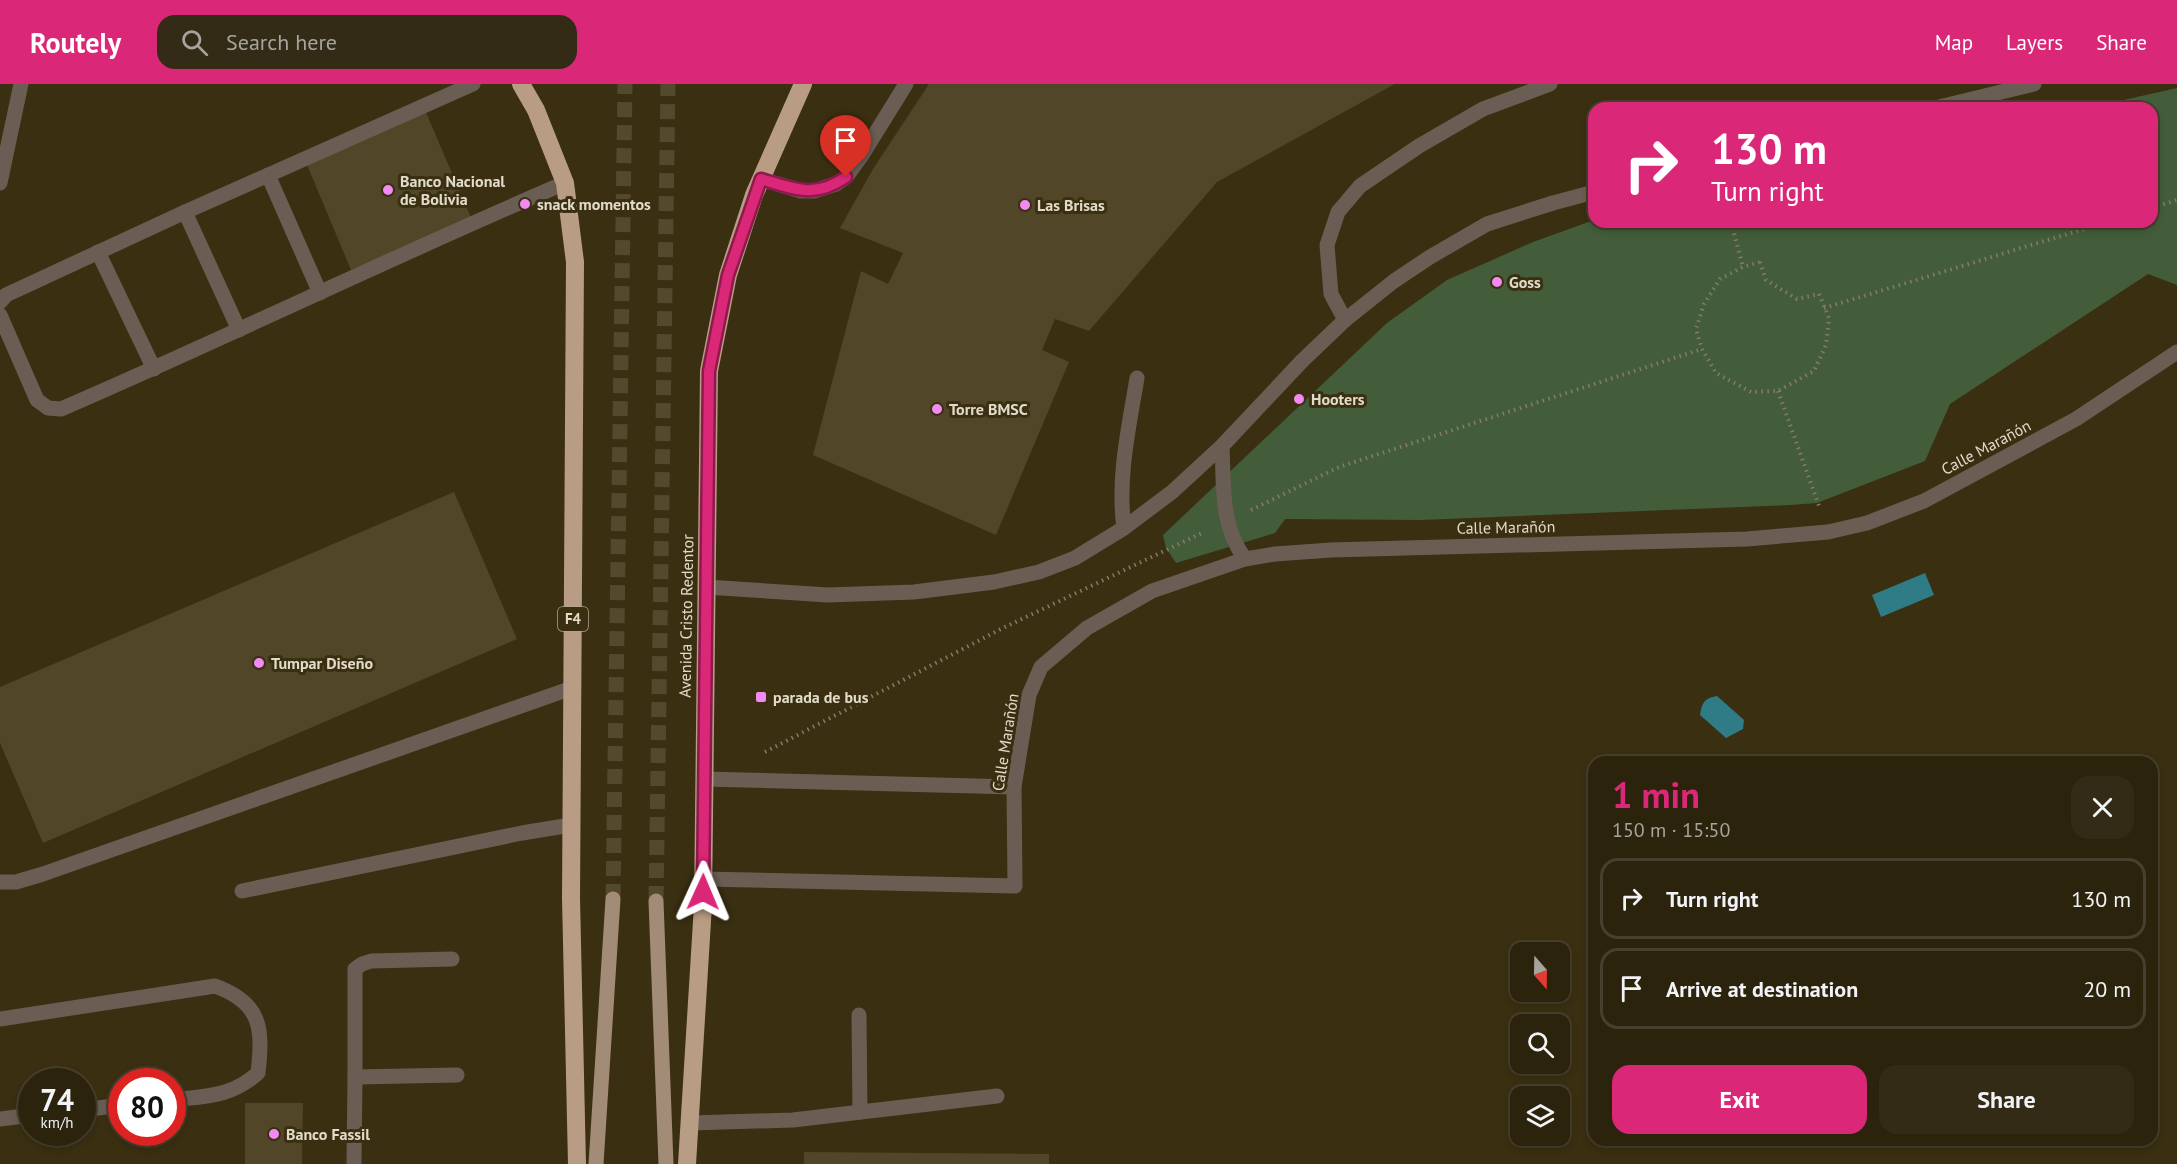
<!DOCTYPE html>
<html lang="en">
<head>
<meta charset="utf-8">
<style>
	:root { --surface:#2c230d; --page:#342b16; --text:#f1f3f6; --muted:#a6a49d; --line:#48402e; --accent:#db2777 }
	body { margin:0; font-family:"PT Sans",sans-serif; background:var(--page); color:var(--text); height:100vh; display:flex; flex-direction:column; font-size:22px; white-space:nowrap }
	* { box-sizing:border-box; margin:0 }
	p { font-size:20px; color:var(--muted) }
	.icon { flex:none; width:33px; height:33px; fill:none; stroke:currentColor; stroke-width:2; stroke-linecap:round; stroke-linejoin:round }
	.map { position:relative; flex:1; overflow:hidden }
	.details { position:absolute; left:1588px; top:672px; width:570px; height:390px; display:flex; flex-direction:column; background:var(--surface); border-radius:18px; box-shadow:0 3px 9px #0003,0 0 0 2px var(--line) }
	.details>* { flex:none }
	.top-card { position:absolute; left:1588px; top:18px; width:570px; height:126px; border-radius:18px; box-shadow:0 3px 9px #0003,0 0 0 2px var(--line); background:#db2777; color:#fff; overflow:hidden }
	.needle { width:39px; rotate:160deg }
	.fabs { position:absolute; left:1510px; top:858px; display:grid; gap:12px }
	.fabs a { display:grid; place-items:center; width:60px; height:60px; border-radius:12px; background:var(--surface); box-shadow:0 3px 9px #0003,0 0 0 2px var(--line); font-size:30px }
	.speed { position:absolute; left:18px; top:984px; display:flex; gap:12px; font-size:30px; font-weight:700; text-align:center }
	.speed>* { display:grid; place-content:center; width:78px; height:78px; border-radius:50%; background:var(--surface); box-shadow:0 3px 9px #0003,0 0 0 2px var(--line); line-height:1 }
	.speed small { font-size:15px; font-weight:400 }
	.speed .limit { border:9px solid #d22; background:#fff; color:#111 }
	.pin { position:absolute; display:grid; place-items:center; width:51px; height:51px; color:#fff; margin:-62px -26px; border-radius:50% 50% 50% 0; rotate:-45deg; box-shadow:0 0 6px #0007 }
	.pin .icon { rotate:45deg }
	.me { position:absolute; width:66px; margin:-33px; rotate:1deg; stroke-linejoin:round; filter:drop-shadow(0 0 4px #0008) }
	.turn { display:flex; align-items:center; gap:21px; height:126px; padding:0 24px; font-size:27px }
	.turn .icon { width:78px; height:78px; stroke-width:2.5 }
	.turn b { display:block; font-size:42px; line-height:51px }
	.round { display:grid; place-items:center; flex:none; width:63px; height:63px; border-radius:18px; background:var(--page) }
	.headline { display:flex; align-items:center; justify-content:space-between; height:102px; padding:0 24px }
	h1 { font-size:36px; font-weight:700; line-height:45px; color:var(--accent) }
	.button { display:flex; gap:12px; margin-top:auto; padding:12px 24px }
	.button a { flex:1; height:69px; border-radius:18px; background:var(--accent); color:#fff; font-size:24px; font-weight:700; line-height:69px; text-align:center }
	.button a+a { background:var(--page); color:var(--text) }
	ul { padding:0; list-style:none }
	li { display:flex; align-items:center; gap:18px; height:81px; margin:0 12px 9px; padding:0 12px; border:3px solid var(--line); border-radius:18px }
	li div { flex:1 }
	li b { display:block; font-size:22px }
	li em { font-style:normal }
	header { display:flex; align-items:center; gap:36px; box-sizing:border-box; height:84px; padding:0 30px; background:var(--accent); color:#fff }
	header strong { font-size:28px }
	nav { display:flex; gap:33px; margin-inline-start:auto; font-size:21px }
	.search { width:420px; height:54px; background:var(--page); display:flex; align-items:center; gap:15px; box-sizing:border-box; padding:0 21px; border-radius:18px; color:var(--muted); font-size:22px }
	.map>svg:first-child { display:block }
</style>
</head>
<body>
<header>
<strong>Routely</strong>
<div class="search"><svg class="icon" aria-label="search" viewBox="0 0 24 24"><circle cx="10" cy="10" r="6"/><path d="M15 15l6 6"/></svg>Search here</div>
<nav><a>Map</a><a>Layers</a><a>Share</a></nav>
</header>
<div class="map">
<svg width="2177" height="1080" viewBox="0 0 2177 1080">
	<rect width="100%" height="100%" fill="#3a2f11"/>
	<path fill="#435d3b" d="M2177,4V201L2148,190L1950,320L1925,377L1817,419L1790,421L1421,436L1285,435L1275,449L1176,479L1166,464L1163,451L1387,239L1447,196L1533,158L1594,136V138H2152V24H2088Z"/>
	<g fill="#2f7b86">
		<path d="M1925,489L1934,511L1881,533L1872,511Z"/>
		<path d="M1717,612L1744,636L1743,645L1726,654L1700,631C1702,619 1704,614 1717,612Z"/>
	</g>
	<g fill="#514628">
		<path d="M929,0H1393V1L1217,98L1089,247L1055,235L1042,266L1069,278L996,451L813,371L861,187L888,200L903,169L840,144L873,85Z"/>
		<path d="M425,26L472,136L351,186L305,76Z"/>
		<path d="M454,408L517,555L43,759L0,659V603Z"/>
		<path d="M245,1019H303L302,1080H245Z"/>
		<path d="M804,1068L1049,1070V1080H804Z"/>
	</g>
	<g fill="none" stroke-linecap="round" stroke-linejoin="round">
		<g stroke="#53492d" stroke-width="15" stroke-dasharray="15 8" stroke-linecap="butt">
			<path d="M613,815L625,0"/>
			<path d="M656,817L668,0"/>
		</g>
		<g stroke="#857c64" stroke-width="4" stroke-dasharray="1.5 4.5" stroke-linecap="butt">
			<path d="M2152,124L2177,116"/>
			<path d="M1731,138L1743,183"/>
			<path d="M1760,178L1766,196L1797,215L1819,210L1829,234L1826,261L1814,287L1778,307L1751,308L1716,289L1702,265L1696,245L1704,220L1720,195L1743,183Z"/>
			<path d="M1824,224L2107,138"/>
			<path d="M1778,307L1819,422"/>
			<path d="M1251,426L1339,383L1702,265"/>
			<path d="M765,668L1003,544L1204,448"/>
		</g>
		<g stroke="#6a5e54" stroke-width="15">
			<path d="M1935,24L2034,0"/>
			<path d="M268,91L320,209"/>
			<path d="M761,95L801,107H814L836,100L846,93L862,71L906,0"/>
			<path d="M0,99L21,0"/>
			<path d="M185,128L239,246"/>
			<path d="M98,168L154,285"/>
			<path d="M0,218L6,211L185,128L473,0"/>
			<path d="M0,231L37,316L48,324L61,325C230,252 396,171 565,99"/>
			<path d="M1345,236L1331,210L1327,161L1338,128L1360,102L1419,62L1483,25L1550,0"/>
			<path d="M1222,362C1224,403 1220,441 1245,475"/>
			<path d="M1124,444C1117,394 1129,343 1137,294"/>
			<path d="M706,503L828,511L914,508L994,498L1039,488L1075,474L1124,444L1172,408L1222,362L1302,277L1345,236L1394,197L1430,173L1487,140L1553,119L1594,108"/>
			<path d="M0,798H16L43,790L572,604"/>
			<path d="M242,807L522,749L571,741"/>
			<path d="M452,875L371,877L362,880L355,885V993L457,991"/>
			<path d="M859,931L860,1028"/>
			<path d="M0,935L215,902C262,919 263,945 258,989C231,1013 207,1012 172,1016"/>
			<path d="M82,1026L122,1021"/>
			<path d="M0,1035L32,1031"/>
			<path d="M690,1039L793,1036L997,1012"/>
			<path d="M354,1080L355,993"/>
		</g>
		<g stroke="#6a5e54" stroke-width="15">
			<path d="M704,695L1014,703"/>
			<path d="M703,795L1015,802L1014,703L1029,611L1041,583L1087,544L1152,507L1245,475L1275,470L1331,466L1747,455L1828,448L1867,439L1924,417L2076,335L2177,268"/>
		</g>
		<g stroke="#a28b77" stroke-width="15">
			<path d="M656,817L666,1080"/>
			<path d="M596,1080L613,815"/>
		</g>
		<g stroke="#b89c84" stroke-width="18">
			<path d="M521,0L536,26L565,99L575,178L571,814L577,1080"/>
			<path d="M687,1080L703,821L709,287L728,191L754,111L803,0"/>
		</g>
	</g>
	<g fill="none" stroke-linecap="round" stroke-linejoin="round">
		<g stroke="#8e194d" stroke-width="15">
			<path id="route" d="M703,808L709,287L728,191L761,95C794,105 815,115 846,93"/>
		</g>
		<use href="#route" stroke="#db2777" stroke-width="10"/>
	</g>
	<g fill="#f28af2" stroke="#3a2f11" stroke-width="2">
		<circle cx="388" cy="106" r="6"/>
		<circle cx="525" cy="120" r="6"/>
		<circle cx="1025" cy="121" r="6"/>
		<circle cx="1497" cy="198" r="6"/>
		<circle cx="1299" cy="315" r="6"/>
		<circle cx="937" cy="325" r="6"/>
		<circle cx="259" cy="579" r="6"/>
		<rect x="755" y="607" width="12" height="12" rx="3"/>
		<circle cx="274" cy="1050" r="6"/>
	</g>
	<g text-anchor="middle" stroke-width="6" stroke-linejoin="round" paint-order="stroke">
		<rect fill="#3a2f11" stroke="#afa792" stroke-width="1.5" x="558" y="523" width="30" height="24" rx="4.5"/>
		<g font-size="15" font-weight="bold" fill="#e1dbca">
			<text x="573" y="540">F4</text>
		</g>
		<g font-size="16" font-weight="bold" fill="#e1dbca" stroke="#3a2f11" text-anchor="start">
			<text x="400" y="103">Banco Nacional<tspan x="400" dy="18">de Bolivia</tspan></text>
			<text x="537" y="126">snack momentos</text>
			<text x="1037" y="127">Las Brisas</text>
			<text x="1509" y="204">Goss</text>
			<text x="1311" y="321">Hooters</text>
			<text x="949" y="331">Torre BMSC</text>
			<text x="271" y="585">Tumpar Diseño</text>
			<text x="773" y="619">parada de bus</text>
			<text x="286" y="1056">Banco Fassil</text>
		</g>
		<g font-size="16" fill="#e1dbca" stroke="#3a2f11">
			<text transform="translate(1986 363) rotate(-28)" y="6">Calle Marañón</text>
			<text transform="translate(1506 443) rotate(-1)" y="6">Calle Marañón</text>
			<text transform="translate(686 532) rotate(-89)" y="6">Avenida Cristo Redentor</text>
			<text transform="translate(1005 658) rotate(-81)" y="6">Calle Marañón</text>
		</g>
	</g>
</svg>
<div class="fabs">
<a><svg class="needle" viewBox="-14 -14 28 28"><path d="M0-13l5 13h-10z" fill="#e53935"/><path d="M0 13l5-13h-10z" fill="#a6a49d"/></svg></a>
<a><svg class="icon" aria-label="search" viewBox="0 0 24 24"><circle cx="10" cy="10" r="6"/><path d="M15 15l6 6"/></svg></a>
<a><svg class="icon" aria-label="layers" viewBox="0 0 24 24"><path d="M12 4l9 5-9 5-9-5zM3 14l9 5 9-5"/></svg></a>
</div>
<div class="speed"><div>74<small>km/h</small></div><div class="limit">80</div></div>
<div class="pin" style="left:846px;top:93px;background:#d93025"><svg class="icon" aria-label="arrive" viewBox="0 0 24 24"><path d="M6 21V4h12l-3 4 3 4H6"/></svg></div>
<svg class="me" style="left:703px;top:808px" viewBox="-20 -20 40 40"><path d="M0-17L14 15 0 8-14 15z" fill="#db2777" stroke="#fff" stroke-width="4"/></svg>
<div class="top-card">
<div class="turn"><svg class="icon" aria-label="right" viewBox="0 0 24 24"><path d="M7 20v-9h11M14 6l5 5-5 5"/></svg><div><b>130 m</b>Turn right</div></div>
</div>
<section class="details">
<div class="headline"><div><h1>1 min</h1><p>150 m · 15:50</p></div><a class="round"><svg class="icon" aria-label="close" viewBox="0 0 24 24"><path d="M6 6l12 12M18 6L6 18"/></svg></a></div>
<ul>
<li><svg class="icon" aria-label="right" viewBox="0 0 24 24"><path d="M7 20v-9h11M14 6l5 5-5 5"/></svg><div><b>Turn right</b></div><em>130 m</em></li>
<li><svg class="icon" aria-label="arrive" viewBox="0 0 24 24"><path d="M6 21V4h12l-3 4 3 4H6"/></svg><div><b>Arrive at destination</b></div><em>20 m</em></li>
</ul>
<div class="button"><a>Exit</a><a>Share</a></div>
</section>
</div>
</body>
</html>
